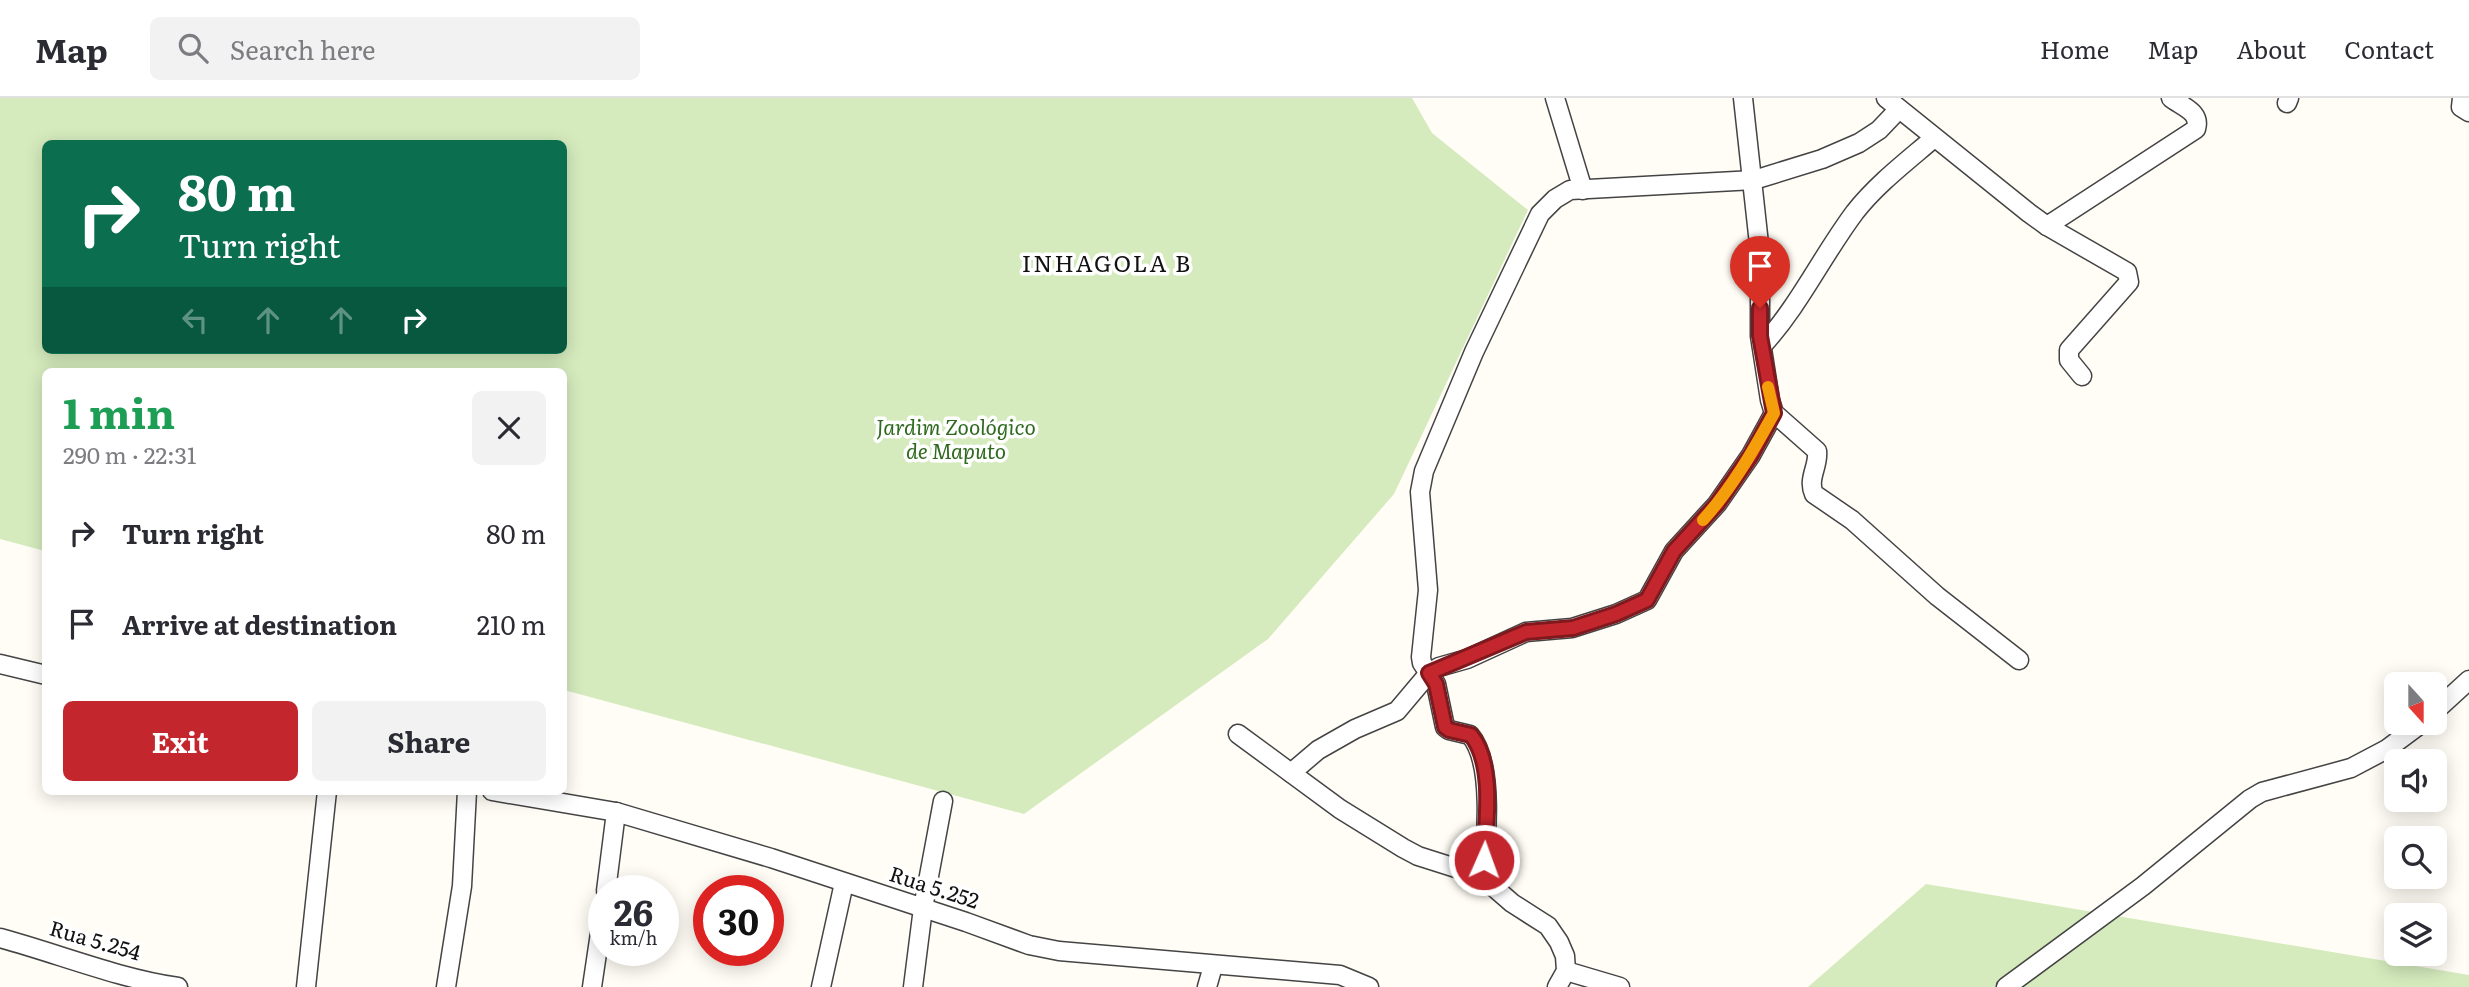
<!DOCTYPE html>
<html lang="en">
<head>
<meta charset="utf-8">
<style>
	:root { --surface:#fff; --page:#f2f2f3; --text:#2b2b33; --muted:#7c7c81; --line:#e1e1e2; --accent:#c4262e }
	body { margin:0; font-family:Literata,serif; background:var(--page); color:var(--text); height:100vh; display:flex; flex-direction:column; font-size:26px; white-space:nowrap }
	* { box-sizing:border-box; margin:0 }
	p { font-size:23px; color:var(--muted) }
	.icon { flex:none; width:38px; height:38px; fill:none; stroke:currentColor; stroke-width:2; stroke-linecap:round; stroke-linejoin:round }
	.map { position:relative; flex:1; overflow:hidden }
	.side { position:absolute; left:42px; top:270px; width:525px; height:427px; display:flex; flex-direction:column; background:var(--surface); border-radius:10px; box-shadow:0 4px 18px #0003 }
	.side>* { flex:none }
	.hud { position:absolute; left:42px; top:42px; width:525px; height:214px; border-radius:10px; box-shadow:0 4px 18px #0003; background:#0b6e4f; color:#fff; overflow:hidden }
	.needle { width:46px; rotate:159deg }
	.tools { position:absolute; left:2384px; top:574px; display:grid; gap:14px }
	.tools a { display:grid; place-items:center; width:63px; height:63px; border-radius:10px; background:var(--surface); box-shadow:0 4px 18px #0003; font-size:35px }
	.speed { position:absolute; left:588px; top:777px; display:flex; gap:14px; font-size:35px; font-weight:700; text-align:center }
	.speed>* { display:grid; place-content:center; width:91px; height:91px; border-radius:50%; background:var(--surface); box-shadow:0 4px 18px #0003; line-height:1 }
	.speed small { font-size:18px; font-weight:400 }
	.speed .limit { border:10px solid #d22; background:#fff; color:#111 }
	.pin { position:absolute; display:grid; place-items:center; width:60px; height:60px; color:#fff; margin:-72px -30px; border-radius:50% 50% 50% 0; rotate:-45deg; box-shadow:0 0 7px #0007 }
	.pin .icon { rotate:45deg }
	.me { position:absolute; width:77px; margin:-38px; rotate:2deg; stroke-linejoin:round; filter:drop-shadow(0 0 5px #0008) }
	.turn { display:flex; align-items:center; gap:24px; height:147px; padding:0 21px; font-size:32px }
	.turn .icon { width:91px; height:91px; stroke-width:2.5 }
	.turn b { display:block; font-size:49px; line-height:60px }
	.lanes { display:flex; align-items:center; height:66px; padding:0 21px; background:#0003; justify-content:center; gap:35px; direction:ltr }
	.lanes .off { opacity:.35 }
	.round { display:grid; place-items:center; flex:none; width:74px; height:74px; border-radius:10px; background:var(--page) }
	.summary { display:flex; align-items:center; justify-content:space-between; height:119px; padding:0 21px }
	h1 { font-size:42px; font-weight:700; line-height:52px; color:#1e9e55 }
	.action { display:flex; gap:14px; margin-top:auto; padding:14px 21px }
	.action a { flex:1; height:80px; border-radius:10px; background:var(--accent); color:#fff; font-size:28px; font-weight:700; line-height:80px; text-align:center }
	.action a+a { background:var(--page); color:var(--text) }
	ul { padding:0; list-style:none }
	li { display:flex; align-items:center; gap:21px; height:91px; padding:0 21px }
	li div { flex:1 }
	li b { display:block; font-size:26px }
	li em { font-style:normal }
	header { display:flex; align-items:center; gap:42px; box-sizing:border-box; height:98px; padding:0 35px; background:var(--surface); border-bottom:2px solid var(--line) }
	header strong { font-size:33px }
	nav { display:flex; gap:38px; margin-inline-start:auto; font-size:24px }
	.search { width:490px; height:63px; background:var(--page); display:flex; align-items:center; gap:18px; box-sizing:border-box; padding:0 24px; border-radius:10px; color:var(--muted); font-size:26px }
	.map>svg:first-child { display:block }
</style>
</head>
<body>
<header>
<strong>Map</strong>
<div class="search"><svg class="icon" aria-label="search" viewBox="0 0 24 24"><circle cx="10" cy="10" r="6"/><path d="M15 15l6 6"/></svg>Search here</div>
<nav><a>Home</a><a>Map</a><a>About</a><a>Contact</a></nav>
</header>
<div class="map">
<svg width="2469" height="889" viewBox="0 0 2469 889">
	<rect width="100%" height="100%" fill="#fffdf5"/>
	<g fill="#d5ebbd" fill-rule="evenodd">
		<path d="M0,0H1412L1432,35L1528,112L1394,396L1268,541L1024,716L564,592V273H46L45,453L0,441ZM46,46H564V252H46Z"/>
		<path d="M1926,786L2469,877V889H1808Z"/>
	</g>
	<g fill="none" stroke-linecap="round" stroke-linejoin="round">
		<g stroke="#444" stroke-width="21">
			<g id="street">
				<path d="M1555,0L1583,92"/>
				<path d="M1743,0L1760,155V238L1770,302L1774,315L1817,353C1819,368 1807,381 1814,396L1852,422L1937,498L2019,562"/>
				<path d="M1886,0L2029,115L2047,128L2127,174L2129,184L2069,252V262L2082,278"/>
				<path d="M2462,0L2461,9L2469,14"/>
				<path d="M2287,5L2289,0"/>
				<path d="M2047,128L2196,31C2201,14 2183,9 2171,0"/>
				<path d="M1762,248C1799,208 1822,158 1855,114C1877,86 1906,64 1934,40"/>
				<path d="M0,566L46,577"/>
				<path d="M2434,614L2469,582"/>
				<path d="M1238,636L1340,711L1403,750L1418,758L1481,778L1512,805L1548,828L1559,844L1565,858L1566,873L1557,889"/>
				<path d="M1291,675L1318,652L1355,631L1397,613L1429,575L1439,569L1467,561L1526,534L1572,530L1616,516L1647,502L1674,453L1717,406L1751,357L1774,315"/>
				<path d="M492,693L616,714L771,760L966,824L1029,847L1059,853L1340,877L1369,889"/>
				<path d="M1481,778C1487,744 1494,665 1470,637L1449,632L1445,629L1436,586L1422,565L1421,559L1428,492L1420,394L1424,373L1474,254L1540,116L1555,101L1570,92L1754,82L1822,61L1859,45L1879,32L1899,11"/>
				<path d="M606,793L616,714"/>
				<path d="M0,840C59,856 117,880 178,889"/>
				<path d="M1566,873L1620,889"/>
				<path d="M306,889L327,693"/>
				<path d="M446,889L462,788L467,693"/>
				<path d="M592,889L604,808"/>
				<path d="M821,889L844,785"/>
				<path d="M913,889L923,810L943,703"/>
				<path d="M1207,889L1213,868"/>
				<path d="M2006,889L2143,788L2250,701L2262,694L2351,670L2387,651L2422,625"/>
			</g>
		</g>
		<use href="#street" stroke="#fff" stroke-width="18"/>
	</g>
	<g fill="none" stroke-linecap="round" stroke-linejoin="round">
		<g stroke="#7f191e" stroke-width="18">
			<path id="route" d="M1484,762C1486,727 1495,666 1471,637L1449,632L1445,629L1436,586L1429,575L1526,534L1573,530L1616,516L1647,502L1674,453L1717,406L1751,357L1774,315L1760,238V210"/>
		</g>
		<use href="#route" stroke="#c4262e" stroke-width="12"/>
		<path stroke="#f59e0b" stroke-width="12" d="M1703,422C1732,390 1753,353 1774,315L1768,289"/>
	</g>
	<g text-anchor="middle" stroke-width="7" stroke-linejoin="round" paint-order="stroke">
		<g font-size="21" font-style="italic" fill="#2f6b1f" stroke="#fff">
			<text x="956" y="337">Jardim Zoológico<tspan x="956" dy="24">de Maputo</tspan></text>
		</g>
		<g font-size="21" fill="#111" stroke="#fff">
			<text transform="translate(934 790) rotate(18)" y="7">Rua 5.252</text>
			<text transform="translate(95 843) rotate(16)" y="7">Rua 5.254</text>
		</g>
		<g font-size="23" letter-spacing="2" fill="#111" stroke="#fff">
			<text x="1107" y="174">INHAGOLA B</text>
		</g>
	</g>
</svg>
<div class="tools">
<a><svg class="needle" viewBox="-14 -14 28 28"><path d="M0-13l5 13h-10z" fill="#e53935"/><path d="M0 13l5-13h-10z" fill="#7c7c81"/></svg></a>
<a><svg class="icon" aria-label="sound" viewBox="0 0 24 24"><path d="M4 9h4l5-4v14l-5-4H4zM17 9q2 3 0 6"/></svg></a>
<a><svg class="icon" aria-label="search" viewBox="0 0 24 24"><circle cx="10" cy="10" r="6"/><path d="M15 15l6 6"/></svg></a>
<a><svg class="icon" aria-label="layers" viewBox="0 0 24 24"><path d="M12 4l9 5-9 5-9-5zM3 14l9 5 9-5"/></svg></a>
</div>
<div class="speed"><div>26<small>km/h</small></div><div class="limit">30</div></div>
<div class="pin" style="left:1760px;top:210px;background:#d93025"><svg class="icon" aria-label="arrive" viewBox="0 0 24 24"><path d="M6 21V4h12l-3 4 3 4H6"/></svg></div>
<svg class="me" style="left:1484px;top:762px" viewBox="-20 -20 40 40"><circle r="17" fill="#c4262e" stroke="#fff" stroke-width="3"/><path d="M0-11L8 9 0 5-8 9z" fill="#fff"/></svg>
<div class="hud">
<div class="turn"><svg class="icon" aria-label="right" viewBox="0 0 24 24"><path d="M7 20v-9h11M14 6l5 5-5 5"/></svg><div><b>80 m</b>Turn right</div></div>
<div class="lanes"><svg class="icon off" aria-label="left" viewBox="0 0 24 24"><path d="M17 20v-9H6M10 6l-5 5 5 5"/></svg><svg class="icon off" aria-label="ahead" viewBox="0 0 24 24"><path d="M12 20V5M6 11l6-6 6 6"/></svg><svg class="icon off" aria-label="ahead" viewBox="0 0 24 24"><path d="M12 20V5M6 11l6-6 6 6"/></svg><svg class="icon" aria-label="right" viewBox="0 0 24 24"><path d="M7 20v-9h11M14 6l5 5-5 5"/></svg></div>
</div>
<section class="side">
<div class="summary"><div><h1>1 min</h1><p>290 m · 22:31</p></div><a class="round"><svg class="icon" aria-label="close" viewBox="0 0 24 24"><path d="M6 6l12 12M18 6L6 18"/></svg></a></div>
<ul>
<li><svg class="icon" aria-label="right" viewBox="0 0 24 24"><path d="M7 20v-9h11M14 6l5 5-5 5"/></svg><div><b>Turn right</b></div><em>80 m</em></li>
<li><svg class="icon" aria-label="arrive" viewBox="0 0 24 24"><path d="M6 21V4h12l-3 4 3 4H6"/></svg><div><b>Arrive at destination</b></div><em>210 m</em></li>
</ul>
<div class="action"><a>Exit</a><a>Share</a></div>
</section>
</div>
</body>
</html>
